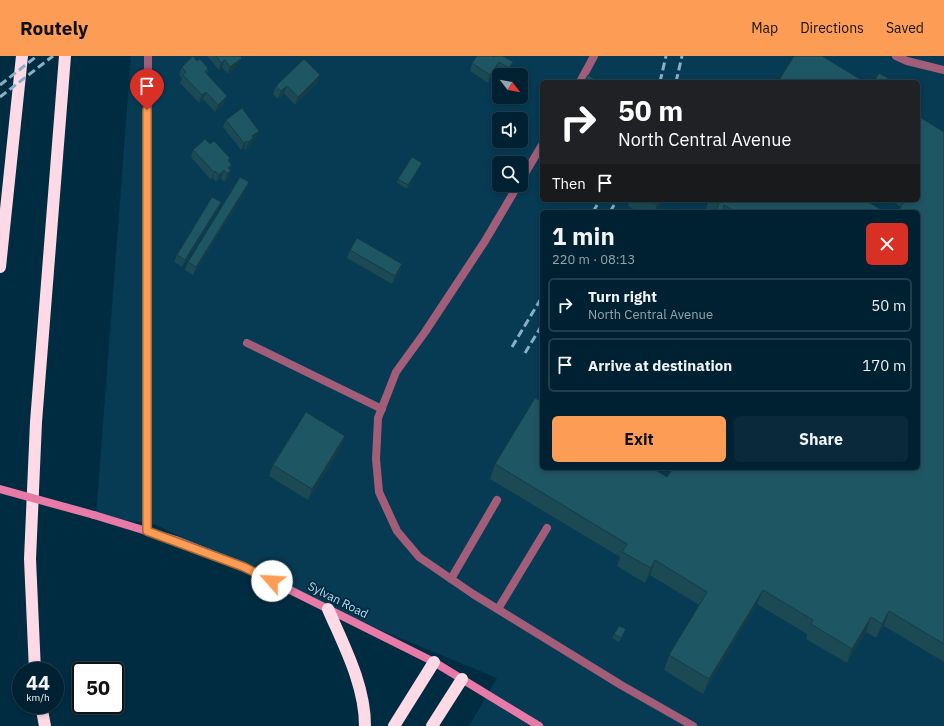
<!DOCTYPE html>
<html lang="en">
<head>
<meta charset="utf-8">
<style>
	:root { --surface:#002132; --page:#0a293a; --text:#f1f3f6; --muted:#95a3ac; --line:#223e4d; --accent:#fd9d55 }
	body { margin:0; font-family:"IBM Plex Sans",sans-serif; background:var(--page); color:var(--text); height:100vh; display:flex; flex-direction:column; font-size:15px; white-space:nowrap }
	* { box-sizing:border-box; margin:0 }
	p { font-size:13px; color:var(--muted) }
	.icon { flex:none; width:22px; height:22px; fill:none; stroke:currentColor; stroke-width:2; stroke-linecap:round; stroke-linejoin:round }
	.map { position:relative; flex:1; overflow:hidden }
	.drawer { position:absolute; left:540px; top:154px; width:380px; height:260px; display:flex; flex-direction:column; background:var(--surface); border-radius:6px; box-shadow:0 2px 6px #0003,0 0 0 1px var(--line) }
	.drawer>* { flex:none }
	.guide { position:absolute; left:540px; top:24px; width:380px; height:122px; border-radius:6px; box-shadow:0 2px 6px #0003,0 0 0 1px var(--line); background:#202124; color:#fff; overflow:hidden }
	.needle { width:26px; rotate:121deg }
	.fabs { position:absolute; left:492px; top:12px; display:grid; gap:8px }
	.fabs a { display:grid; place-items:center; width:36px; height:36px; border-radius:6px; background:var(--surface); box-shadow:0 2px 6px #0003,0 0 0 1px var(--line); font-size:20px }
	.speed { position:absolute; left:12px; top:606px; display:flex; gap:8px; font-size:20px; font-weight:700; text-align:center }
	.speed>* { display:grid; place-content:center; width:52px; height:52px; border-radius:50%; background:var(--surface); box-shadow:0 2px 6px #0003,0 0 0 1px var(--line); line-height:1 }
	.speed small { font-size:10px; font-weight:400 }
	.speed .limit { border:2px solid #111; border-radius:6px; background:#fff; color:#111 }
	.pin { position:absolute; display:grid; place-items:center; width:34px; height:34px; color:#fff; margin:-41px -17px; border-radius:50% 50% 50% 0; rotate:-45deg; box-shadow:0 0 4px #0007 }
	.pin .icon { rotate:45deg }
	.me { position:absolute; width:44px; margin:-22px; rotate:296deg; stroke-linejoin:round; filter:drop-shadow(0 0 3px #0008) }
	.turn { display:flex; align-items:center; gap:14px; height:84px; padding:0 12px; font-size:18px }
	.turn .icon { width:52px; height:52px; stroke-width:2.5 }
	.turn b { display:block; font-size:28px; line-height:34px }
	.then { display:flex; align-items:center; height:38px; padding:0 12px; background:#0003; gap:8px; font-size:15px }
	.round { display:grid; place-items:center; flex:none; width:42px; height:42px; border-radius:6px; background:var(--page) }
	.head { display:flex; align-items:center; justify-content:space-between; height:68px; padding:0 12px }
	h1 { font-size:24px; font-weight:700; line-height:30px }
	.primary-button { display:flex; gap:8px; margin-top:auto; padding:8px 12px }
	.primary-button a { flex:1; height:46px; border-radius:6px; background:var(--accent); color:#111; font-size:16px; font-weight:700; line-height:46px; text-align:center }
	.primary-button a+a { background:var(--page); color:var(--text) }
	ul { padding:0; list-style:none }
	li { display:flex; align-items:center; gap:12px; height:54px; margin:0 8px 6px; padding:0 4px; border:2px solid var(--line); border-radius:6px }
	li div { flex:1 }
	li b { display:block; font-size:15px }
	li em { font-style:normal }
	header { display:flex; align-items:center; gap:24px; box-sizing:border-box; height:56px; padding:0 20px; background:var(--accent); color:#111 }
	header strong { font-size:19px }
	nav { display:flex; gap:22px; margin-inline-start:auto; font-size:14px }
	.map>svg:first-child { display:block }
</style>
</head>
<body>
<header>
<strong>Routely</strong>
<nav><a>Map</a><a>Directions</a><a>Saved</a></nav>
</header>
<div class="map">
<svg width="944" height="670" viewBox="0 0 944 670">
	<rect width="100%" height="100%" fill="#002c42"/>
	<path fill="#073a53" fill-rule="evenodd" d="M131,0H944V670H469L497,622L354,563L154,468L96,460ZM499,19H521V41H499ZM542,26H918V144H542ZM499,63H521V85H499ZM499,107H521V129H499ZM542,156H918V412H542Z"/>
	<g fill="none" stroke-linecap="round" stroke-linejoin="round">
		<g stroke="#a25e79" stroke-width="8">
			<path d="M896,0L907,5L944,14"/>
			<path d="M580,26L594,0"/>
			<path d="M521,124L542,89"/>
			<path d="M518,129L485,185L425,276L396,316L378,362L376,403L379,436L397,475L419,501L473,538L621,629L693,670"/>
			<path d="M247,287L382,353"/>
			<path d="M451,523L497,444"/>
			<path d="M498,553L547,472"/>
		</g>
		<path stroke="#a25e79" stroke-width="8" d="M147,475L148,0"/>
		<path stroke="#e87aa7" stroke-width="8" d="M94,459L176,484L244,511L434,606L539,670"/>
		<g stroke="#fedae6" stroke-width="12">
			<path d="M0,211L22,0"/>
			<path d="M328,553C344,590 365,629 365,670"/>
			<path d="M35,615L30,503L36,366L65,0"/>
			<path d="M41,649L45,670"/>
			<path d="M394,670L434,606"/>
			<path d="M432,670L462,623"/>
		</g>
		<g stroke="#87afc6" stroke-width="3" stroke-dasharray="8 4" stroke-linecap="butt">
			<path d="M660,26L666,0"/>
			<path d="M676,26L682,0"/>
			<path d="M0,29L37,0"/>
			<path d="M0,41L53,0"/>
			<path d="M593,156L600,144"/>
			<path d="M610,156L617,144"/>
			<path d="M512,291L542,241"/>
			<path d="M525,297L542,269"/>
		</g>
		<path stroke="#e87aa7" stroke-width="8" d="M0,433L94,459"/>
	</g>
	<g fill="#1b4a55">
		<path d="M207,0H240L239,9L228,18L222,11L219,14Z"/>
		<path d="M494,1L513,6L510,14L507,19H505L496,13L488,27L470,15L472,7Z"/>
		<path d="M197,5L208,12L207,18L227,40L224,48L215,56L203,43L199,47L180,27L182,22L179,18L182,11Z"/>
		<path d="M320,19L317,27L295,49L284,37L278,43L273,38L276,30Z"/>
		<path d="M226,64L259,75L256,83L252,86L250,89L245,94L244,92L241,94L223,71Z"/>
		<path d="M944,76V606L884,570L876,582L866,576L847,607L806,583L807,578L757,548L703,638L664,614L669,599L699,549L650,519L645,527L617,510L620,501L490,423L495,408L667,421L918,412L901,151L890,144H918Z"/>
		<path d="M210,88L230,102L229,105L230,113L231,114L228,122L224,126L221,122L216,126L213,122L211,124L191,101L193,94Z"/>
		<path d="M420,111L407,133L397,127L398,123Z"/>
		<path d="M246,134L193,219L185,214L188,206Z"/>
		<path d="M630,144H663L656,156H639L628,150Z"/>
		<path d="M709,144H865L885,156H705Z"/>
		<path d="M221,146L218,154L182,211L174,206L177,199Z"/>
		<path d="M350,194L402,208L400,216L392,228L347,202Z"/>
		<path d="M341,391L308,444L269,420L273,409Z"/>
		<path d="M624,577L619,586L612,582L614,578Z"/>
	</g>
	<g fill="#163c45">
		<path d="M242,2L239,9L228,18L230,11Z"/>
		<path d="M225,4L222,11L219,14L221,7Z"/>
		<path d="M499,6L496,13L488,27L490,19Z"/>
		<path d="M513,6L510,14L507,19L509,12Z"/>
		<path d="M320,19L317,27L295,49L298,41Z"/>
		<path d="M287,30L284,37L278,43L281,35Z"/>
		<path d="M206,36L203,43L199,47L202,39Z"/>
		<path d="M227,40L224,48L215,56L218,49Z"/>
		<path d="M259,75L256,83L252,86L250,89L245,94L248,86L252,80Z"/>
		<path d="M247,85L244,92L241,94L244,87Z"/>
		<path d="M422,107L420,111L407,133L408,129Z"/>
		<path d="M232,109L229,116L231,114L228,122L224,126L227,118L228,112Z"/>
		<path d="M224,114L221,122L216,126L219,119Z"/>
		<path d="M215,115L213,122L211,124L214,116Z"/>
		<path d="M249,126L246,134L193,219L196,211Z"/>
		<path d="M659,144H663L656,156H654L657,149Z"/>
		<path d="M221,146L218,154L182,211L185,204Z"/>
		<path d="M402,208L400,216L392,228L395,220Z"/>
		<path d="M345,380L341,391L308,444L312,433Z"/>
		<path d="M655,504L650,519L645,527L651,512Z"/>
		<path d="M763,534L757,548L703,638L709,623Z"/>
		<path d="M889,555L884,570L876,582L882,568Z"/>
		<path d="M871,561L866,576L847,607L852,593Z"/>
	</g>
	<g fill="#1f5663" stroke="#163c45">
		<path d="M193,0L197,5L200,3L208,12L205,16L227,40L218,49L206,36L202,39L183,19L186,16L182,11Z"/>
		<path d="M216,0H240L242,2L230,11L225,4L221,7Z"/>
		<path d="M477,0H492L494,1L495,0H503L513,6L509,12L499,6L490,19L472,7Z"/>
		<path d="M794,0H822L865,26H778Z"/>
		<path d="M304,3L320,19L298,41L287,30L281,35L276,30Z"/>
		<path d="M879,17L888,22L886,26H874Z"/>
		<path d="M588,19L599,26H584Z"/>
		<path d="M242,52L259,75L252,80L253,82L248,86L247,85L244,87L226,64Z"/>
		<path d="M918,60L944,76V588L889,555L882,568L871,561L852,593L811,568L813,564L763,534L709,623L669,599L707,536L655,504L651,512L622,496L627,488L495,408L535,342L542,346V412H652L667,421L673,412H918V156H898L905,144H918Z"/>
		<path d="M205,83L210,88L214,85L230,102L228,104L232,109L228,112L231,114L227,118L224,114L219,119L215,115L214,116L193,94Z"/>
		<path d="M412,101L422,107L408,129L398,123Z"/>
		<path d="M240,121L249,126L196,211L188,206Z"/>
		<path d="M212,141L221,146L185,204L177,199Z"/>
		<path d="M648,144H659L657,149Z"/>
		<path d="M714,144H865L885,156H736L724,149L722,156H716L719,147Z"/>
		<path d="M357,182L402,208L395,220L350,194Z"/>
		<path d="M306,356L345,380L312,433L273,409Z"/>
		<path d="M619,570L626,573L621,582L614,578Z"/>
	</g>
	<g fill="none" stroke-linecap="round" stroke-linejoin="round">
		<g stroke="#a46637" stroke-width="10">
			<path id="route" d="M147,54V475L244,511L272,525"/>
		</g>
		<use href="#route" stroke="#fd9d55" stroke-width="7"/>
	</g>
	<g text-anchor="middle" stroke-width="4" stroke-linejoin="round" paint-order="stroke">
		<g font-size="12" fill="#b7ddf4" stroke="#002c42">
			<text transform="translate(338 544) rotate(27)" y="4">Sylvan Road</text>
		</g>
	</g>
</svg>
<div class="fabs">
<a><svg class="needle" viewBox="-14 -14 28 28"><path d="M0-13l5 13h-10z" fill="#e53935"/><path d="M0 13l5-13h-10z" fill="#95a3ac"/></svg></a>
<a><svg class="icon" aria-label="sound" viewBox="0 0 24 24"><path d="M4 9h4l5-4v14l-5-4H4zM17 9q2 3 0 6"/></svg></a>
<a><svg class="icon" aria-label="search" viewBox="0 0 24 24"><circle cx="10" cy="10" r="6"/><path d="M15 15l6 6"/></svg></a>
</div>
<div class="speed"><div>44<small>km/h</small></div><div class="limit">50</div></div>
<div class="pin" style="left:147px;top:54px;background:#d93025"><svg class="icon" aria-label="arrive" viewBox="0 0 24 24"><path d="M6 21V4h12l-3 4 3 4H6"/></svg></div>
<svg class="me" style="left:272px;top:525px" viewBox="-20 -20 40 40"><circle r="19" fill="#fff"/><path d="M0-13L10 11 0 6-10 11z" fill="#fd9d55"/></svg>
<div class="guide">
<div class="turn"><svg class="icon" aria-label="right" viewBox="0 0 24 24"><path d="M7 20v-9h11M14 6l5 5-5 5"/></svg><div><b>50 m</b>North Central Avenue</div></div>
<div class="then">Then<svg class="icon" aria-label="arrive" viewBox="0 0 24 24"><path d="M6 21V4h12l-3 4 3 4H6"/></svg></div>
</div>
<section class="drawer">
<div class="head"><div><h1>1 min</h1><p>220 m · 08:13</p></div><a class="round" style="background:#d93025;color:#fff"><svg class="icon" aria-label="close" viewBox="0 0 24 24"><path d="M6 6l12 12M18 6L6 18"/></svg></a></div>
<ul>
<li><svg class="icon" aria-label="right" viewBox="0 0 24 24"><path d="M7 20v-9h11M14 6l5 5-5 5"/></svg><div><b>Turn right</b><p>North Central Avenue</p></div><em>50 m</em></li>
<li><svg class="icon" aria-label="arrive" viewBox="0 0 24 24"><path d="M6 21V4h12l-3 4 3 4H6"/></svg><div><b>Arrive at destination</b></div><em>170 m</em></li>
</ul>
<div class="primary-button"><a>Exit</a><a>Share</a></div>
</section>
</div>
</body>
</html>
